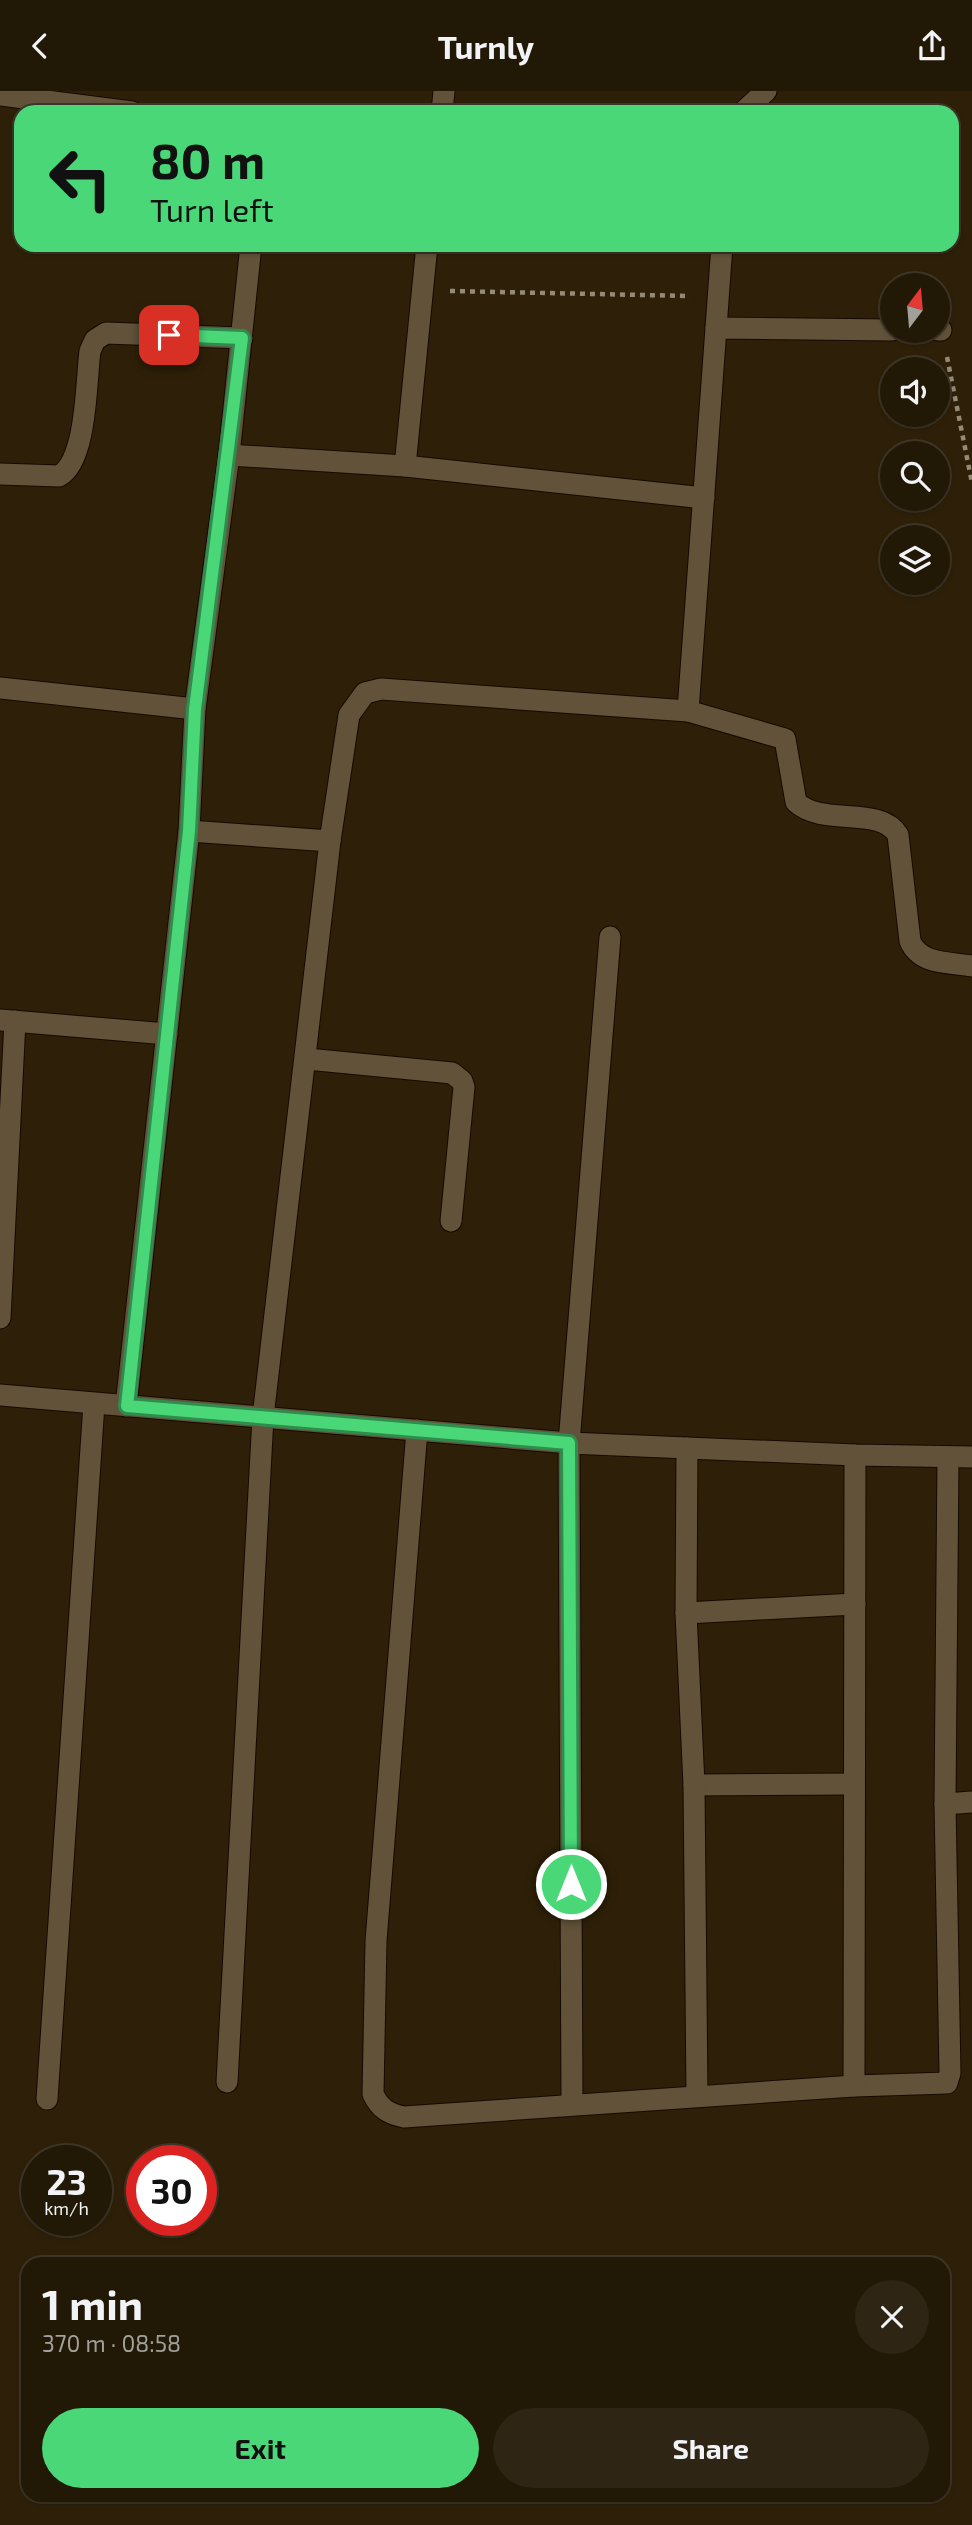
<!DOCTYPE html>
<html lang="en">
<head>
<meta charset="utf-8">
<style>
	:root { --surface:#221806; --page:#2e2514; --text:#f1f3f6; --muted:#a2a09b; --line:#3f3728; --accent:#4ad778 }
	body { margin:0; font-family:"Exo 2",sans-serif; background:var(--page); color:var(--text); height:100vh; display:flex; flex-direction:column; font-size:26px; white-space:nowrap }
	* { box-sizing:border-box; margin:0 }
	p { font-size:23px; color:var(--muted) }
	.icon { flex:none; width:38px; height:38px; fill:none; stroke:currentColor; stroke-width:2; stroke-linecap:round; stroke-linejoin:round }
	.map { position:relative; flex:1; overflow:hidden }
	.panel { position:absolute; left:21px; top:2166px; width:929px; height:245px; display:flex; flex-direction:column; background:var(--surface); border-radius:21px; box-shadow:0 2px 5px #0004,0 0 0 2px var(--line) }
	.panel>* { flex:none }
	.guide { position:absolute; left:14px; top:14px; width:945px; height:147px; border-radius:21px; box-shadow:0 2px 5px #0004,0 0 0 2px var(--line); background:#4ad778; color:#111; overflow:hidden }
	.needle { width:46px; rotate:16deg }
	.tools { position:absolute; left:880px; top:182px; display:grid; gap:14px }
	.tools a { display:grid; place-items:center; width:70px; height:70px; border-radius:50%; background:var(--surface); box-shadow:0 2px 5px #0004,0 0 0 2px var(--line); font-size:35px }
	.speed { position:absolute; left:21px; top:2054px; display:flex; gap:14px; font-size:35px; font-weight:700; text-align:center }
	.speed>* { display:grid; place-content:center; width:91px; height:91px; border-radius:50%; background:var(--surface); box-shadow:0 2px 5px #0004,0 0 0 2px var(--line); line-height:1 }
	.speed small { font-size:18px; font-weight:400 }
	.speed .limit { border:10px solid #d22; background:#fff; color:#111 }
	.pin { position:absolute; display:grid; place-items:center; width:60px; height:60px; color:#fff; margin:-30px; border-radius:14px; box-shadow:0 4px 10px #0006 }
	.me { position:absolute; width:77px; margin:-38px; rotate:0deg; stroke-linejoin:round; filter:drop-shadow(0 0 5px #0008) }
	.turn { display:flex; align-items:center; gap:24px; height:147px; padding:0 21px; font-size:32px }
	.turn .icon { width:91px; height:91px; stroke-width:2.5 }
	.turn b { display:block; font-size:49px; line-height:60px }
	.round { display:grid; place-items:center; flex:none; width:74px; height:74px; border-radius:37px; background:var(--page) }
	.overview { display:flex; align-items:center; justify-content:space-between; height:119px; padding:0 21px }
	h1 { font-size:42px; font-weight:700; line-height:52px }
	.primary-button { display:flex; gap:14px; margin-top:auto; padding:14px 21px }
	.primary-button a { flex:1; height:80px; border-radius:42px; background:var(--accent); color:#111; font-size:28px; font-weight:700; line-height:80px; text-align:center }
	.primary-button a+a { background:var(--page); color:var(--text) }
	header { display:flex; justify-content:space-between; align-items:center; height:91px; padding:0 21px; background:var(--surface); font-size:32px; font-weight:700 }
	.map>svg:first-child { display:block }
</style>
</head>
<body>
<header><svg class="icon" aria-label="back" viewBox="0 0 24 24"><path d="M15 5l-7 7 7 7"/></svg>Turnly<svg class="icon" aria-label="share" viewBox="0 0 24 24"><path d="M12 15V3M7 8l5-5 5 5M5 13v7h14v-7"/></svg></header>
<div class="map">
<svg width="972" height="2434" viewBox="0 0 972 2434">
	<rect width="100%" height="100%" fill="#2e2008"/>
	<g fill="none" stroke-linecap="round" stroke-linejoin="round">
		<g stroke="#160900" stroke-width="23">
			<g id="minor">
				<path d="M0,4L132,21"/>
				<path d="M442,21L444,0"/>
				<path d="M743,21L766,0"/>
				<path d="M716,237L722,154"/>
				<path d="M938,239H941"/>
				<path d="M229,364L405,375L704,407"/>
				<path d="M405,375L427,154"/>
				<path d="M0,383L59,385C87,370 86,290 90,260L95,249L106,242L242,247"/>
				<path d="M0,597L195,618"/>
				<path d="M688,620L785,648L796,711C822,736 881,714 898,744L910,850C920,874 949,871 972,875"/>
				<path d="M189,740L330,750"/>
				<path d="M0,929L167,943"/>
				<path d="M307,968L452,982L462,990L464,996L451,1130"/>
				<path d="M0,1227L15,930"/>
				<path d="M0,1304L569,1352L855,1364L972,1366"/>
				<path d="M126,1315L189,740L195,618L229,364L251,154"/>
				<path d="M417,1339L376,1850L373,2003C380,2018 389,2023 404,2026L854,1995L947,1992L950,1982L945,1713L948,1366"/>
				<path d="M686,1522L687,1357"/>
				<path d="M694,1694L854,1693"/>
				<path d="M945,1713L972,1711"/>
				<path d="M227,1991L263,1326L330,750L349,624L365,602L381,598L688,620L716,237L892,239"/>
				<path d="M854,1995L855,1364"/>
				<path d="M697,2005L694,1694L686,1522L855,1513"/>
				<path d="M47,2008L94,1313"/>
				<path d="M572,2013L569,1352L610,846"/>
			</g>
		</g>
		<g stroke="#958a77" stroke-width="4.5" stroke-dasharray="5 5" stroke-linecap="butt">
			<path d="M450,200L690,205"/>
			<path d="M947,266L972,392"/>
		</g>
		<use href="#minor" stroke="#615239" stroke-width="21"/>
	</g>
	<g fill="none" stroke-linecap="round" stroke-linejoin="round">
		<g stroke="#308c4e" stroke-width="18">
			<path id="route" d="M169,244L242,247L195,618L189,740L127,1315L569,1352L571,1793"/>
		</g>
		<use href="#route" stroke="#4ad778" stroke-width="12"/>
	</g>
</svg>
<div class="tools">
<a><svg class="needle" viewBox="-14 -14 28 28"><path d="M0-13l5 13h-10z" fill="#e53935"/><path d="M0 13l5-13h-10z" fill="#a2a09b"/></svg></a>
<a><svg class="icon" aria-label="sound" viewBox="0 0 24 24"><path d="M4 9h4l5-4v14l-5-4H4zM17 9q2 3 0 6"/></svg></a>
<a><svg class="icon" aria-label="search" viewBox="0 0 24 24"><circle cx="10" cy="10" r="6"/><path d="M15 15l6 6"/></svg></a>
<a><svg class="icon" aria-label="layers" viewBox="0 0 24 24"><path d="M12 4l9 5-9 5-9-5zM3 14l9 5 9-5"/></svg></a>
</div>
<div class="speed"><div>23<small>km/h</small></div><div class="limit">30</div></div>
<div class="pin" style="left:169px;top:244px;background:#d93025"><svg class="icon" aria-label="arrive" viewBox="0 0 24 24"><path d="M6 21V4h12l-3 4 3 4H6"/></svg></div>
<svg class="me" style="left:571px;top:1793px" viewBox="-20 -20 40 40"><circle r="17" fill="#4ad778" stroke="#fff" stroke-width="3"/><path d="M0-11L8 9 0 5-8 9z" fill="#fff"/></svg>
<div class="guide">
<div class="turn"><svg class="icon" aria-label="left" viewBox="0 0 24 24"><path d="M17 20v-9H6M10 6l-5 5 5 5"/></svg><div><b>80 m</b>Turn left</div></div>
</div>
<section class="panel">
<div class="overview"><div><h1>1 min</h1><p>370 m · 08:58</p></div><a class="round"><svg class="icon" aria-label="close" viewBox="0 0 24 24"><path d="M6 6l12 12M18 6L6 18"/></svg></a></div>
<div class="primary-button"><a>Exit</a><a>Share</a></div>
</section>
</div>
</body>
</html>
